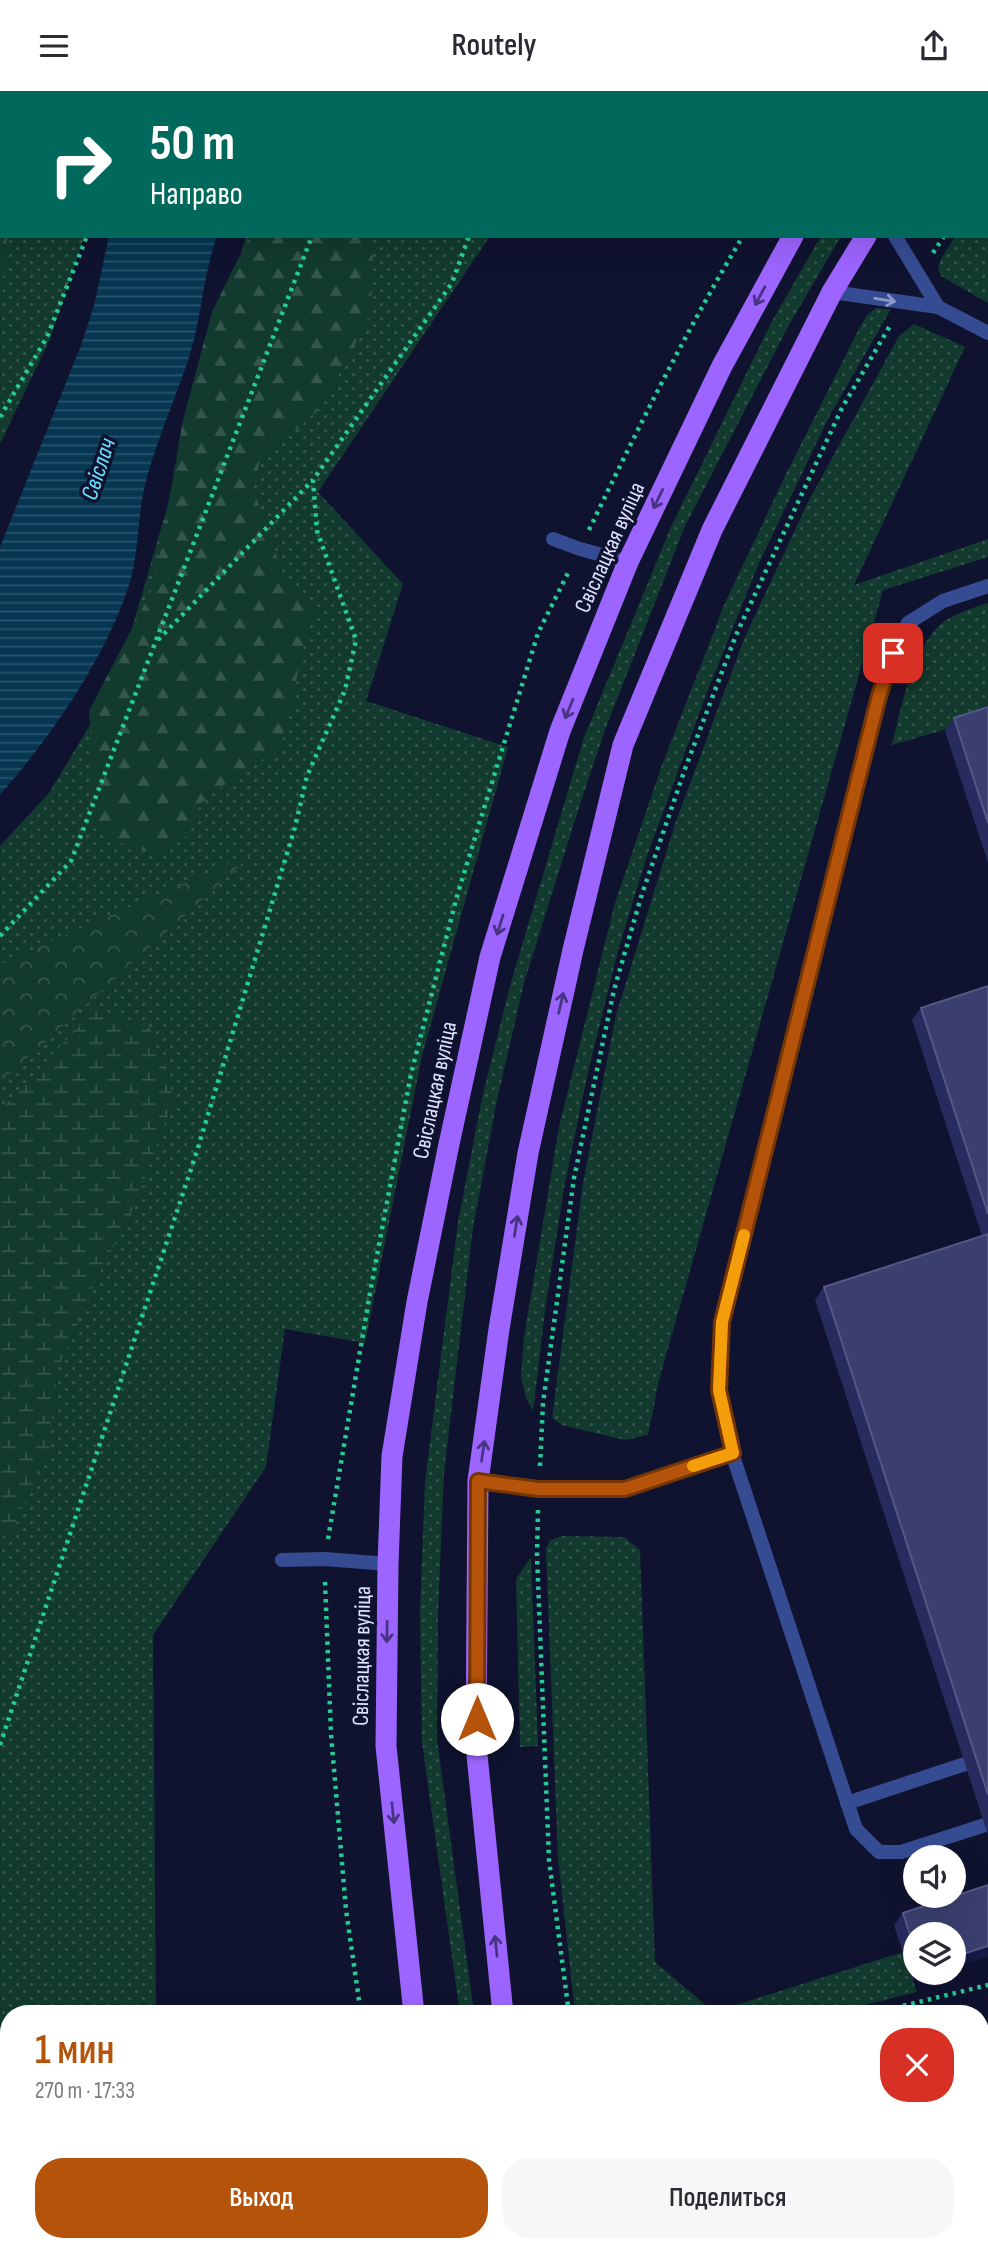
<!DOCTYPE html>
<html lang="ru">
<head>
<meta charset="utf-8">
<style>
	:root { --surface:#fff; --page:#f7f7f7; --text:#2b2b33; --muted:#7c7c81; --accent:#b45309 }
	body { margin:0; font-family:"Sofia Sans Condensed",sans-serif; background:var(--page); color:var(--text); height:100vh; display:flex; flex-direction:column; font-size:26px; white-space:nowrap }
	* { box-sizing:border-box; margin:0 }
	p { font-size:23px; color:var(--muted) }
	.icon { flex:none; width:38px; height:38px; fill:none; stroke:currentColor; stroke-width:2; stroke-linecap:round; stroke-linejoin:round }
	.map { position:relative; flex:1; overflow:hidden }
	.drawer { position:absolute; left:0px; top:1914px; width:989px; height:247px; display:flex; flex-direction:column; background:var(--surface); border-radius:28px 28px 0 0; box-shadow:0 7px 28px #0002 }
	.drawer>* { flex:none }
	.guide { position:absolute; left:0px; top:0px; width:989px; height:147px; box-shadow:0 7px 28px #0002; background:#00695c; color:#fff; overflow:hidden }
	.controls { position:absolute; left:903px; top:1754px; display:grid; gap:14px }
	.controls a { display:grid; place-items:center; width:63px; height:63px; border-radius:50%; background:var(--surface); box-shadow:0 7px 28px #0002; font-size:35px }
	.pin { position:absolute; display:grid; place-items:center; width:60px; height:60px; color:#fff; margin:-30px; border-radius:14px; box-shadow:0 4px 10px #0006 }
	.me { position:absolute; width:77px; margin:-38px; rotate:0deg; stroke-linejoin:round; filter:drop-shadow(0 0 5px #0008) }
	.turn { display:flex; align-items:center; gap:24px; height:147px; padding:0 35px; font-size:32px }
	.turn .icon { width:91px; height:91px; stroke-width:2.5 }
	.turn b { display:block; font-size:49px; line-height:60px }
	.round { display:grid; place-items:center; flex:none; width:74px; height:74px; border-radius:28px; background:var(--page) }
	.summary { display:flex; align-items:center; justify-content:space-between; height:119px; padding:0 35px }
	h1 { font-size:42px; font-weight:600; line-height:52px; color:var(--accent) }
	.button { display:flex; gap:14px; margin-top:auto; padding:14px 35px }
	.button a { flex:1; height:80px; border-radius:28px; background:var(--accent); color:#fff; font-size:28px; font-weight:600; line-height:80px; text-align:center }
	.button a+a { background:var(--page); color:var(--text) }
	header { display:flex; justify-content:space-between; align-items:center; height:91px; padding:0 35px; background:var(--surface); font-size:32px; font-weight:600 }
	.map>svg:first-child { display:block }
</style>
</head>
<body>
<header><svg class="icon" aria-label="menu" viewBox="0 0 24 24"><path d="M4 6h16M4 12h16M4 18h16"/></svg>Routely<svg class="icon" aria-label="share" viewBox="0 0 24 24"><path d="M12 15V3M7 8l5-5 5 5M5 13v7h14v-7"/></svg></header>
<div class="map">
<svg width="988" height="2160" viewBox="0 0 988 2160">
	<defs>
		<pattern id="grass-dots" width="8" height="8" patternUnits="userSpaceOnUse" patternTransform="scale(1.75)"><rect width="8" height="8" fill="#123a2e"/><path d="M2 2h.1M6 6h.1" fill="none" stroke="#34564d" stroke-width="1.8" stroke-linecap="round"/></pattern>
		<pattern id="forest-firs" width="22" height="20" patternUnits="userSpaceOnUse" patternTransform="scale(1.75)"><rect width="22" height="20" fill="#123a2e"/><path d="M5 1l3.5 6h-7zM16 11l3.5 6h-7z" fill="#34564d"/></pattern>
		<pattern id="wetland-marsh" width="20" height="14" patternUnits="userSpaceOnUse" patternTransform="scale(1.75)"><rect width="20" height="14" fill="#123a2e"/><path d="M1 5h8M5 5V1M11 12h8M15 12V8" fill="none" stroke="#34564d"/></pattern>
		<pattern id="park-crowns" width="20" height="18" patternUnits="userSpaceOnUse" patternTransform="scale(1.75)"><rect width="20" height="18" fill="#123a2e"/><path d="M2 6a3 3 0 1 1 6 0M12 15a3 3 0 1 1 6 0" fill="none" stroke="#34564d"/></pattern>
		<pattern id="water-rules" width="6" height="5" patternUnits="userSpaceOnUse" patternTransform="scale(1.75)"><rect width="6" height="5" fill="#063652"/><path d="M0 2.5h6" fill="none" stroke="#2a536c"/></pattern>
	</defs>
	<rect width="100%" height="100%" fill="#10132f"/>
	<g fill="url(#grass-dots)">
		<path d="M0,0H136L135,2H2V145H85L50,248L0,353Z"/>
		<path d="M296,0H576L575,2H295Z"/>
		<path d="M988,89V212L941,185L938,178L941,168L955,145H987Z"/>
		<path d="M246,145H490L318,401L403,493L366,610L508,656L422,965L365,1252L285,1238L266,1376L153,1544L156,1923H9V2021H0V755L49,702L117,589Z"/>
		<path d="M821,145H841L789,234L685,435L605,639L581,710L524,892L497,1009L473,1137L444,1382L438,1523L437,1648L474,1922L460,1923L422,1651L420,1522L425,1391L458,1131L482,1007L510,895L584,646L671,436L771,232Z"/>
		<path d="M876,217L891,218L829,326L759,472L706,604L646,768L618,860L588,981L564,1097L546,1212L533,1320L526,1306L521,1286L524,1246L559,1036L615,812L662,674L725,512L785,385L859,238L867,224Z"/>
		<path d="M914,233L965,256L854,494L988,448V466L883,499L659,1289L648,1344L625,1349L562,1334L552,1327L583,1092L616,924L675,733L744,548L808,411L899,245Z"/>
		<path d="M988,512V626L892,654C901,618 914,548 948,528C960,521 975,516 988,512Z"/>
		<path d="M562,1445L624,1446L640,1459L655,1871L714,1921L903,1861L917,1901L828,1923L575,1922L558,1767L546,1458L550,1449Z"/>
		<path d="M531,1466L538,1655L520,1656L516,1488Z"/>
		<path d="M988,2065V2160H958L960,2153L980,2152V2067Z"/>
		<path d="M647,2152H736V2153L731,2160H641Z"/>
		<path d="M862,2152L902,2153L904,2160H829Z"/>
	</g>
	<g fill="url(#forest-firs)">
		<path d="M0,0H53L52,2H2V145H7L0,231Z"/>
		<path d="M263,145H367L373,156L371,222L322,316L285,348L261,365L253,398L283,484L314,521L298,578L293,614L279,658L231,689L201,712L187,745L160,764L107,748L89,718L93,683L89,620L154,495L183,329L212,221L239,166Z"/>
	</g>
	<path fill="url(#wetland-marsh)" d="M96,917L150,937L174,1008L133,1118L99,1183L58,1278L49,1358L10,1444L0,1446V1020Z"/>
	<path fill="url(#park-crowns)" d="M255,761L0,992V873Z"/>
	<path fill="url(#water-rules)" d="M109,145H217C205,179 202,215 194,249C181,296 160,339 147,386C137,420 140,456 130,491C106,567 52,644 0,704V456L80,257L94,215Z"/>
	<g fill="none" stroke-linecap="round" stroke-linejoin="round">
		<g stroke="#25cc95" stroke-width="4.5" stroke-dasharray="3.5 5" stroke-linecap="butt">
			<path d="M141,2V0"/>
			<path d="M367,2L368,0"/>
			<path d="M549,2L550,0"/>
			<path d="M830,2L831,0"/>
			<path d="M987,76L988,75"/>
			<path d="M933,162L944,145"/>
			<path d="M0,326L47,246L87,145"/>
			<path d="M589,439C637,339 686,240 743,145"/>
			<path d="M158,549L313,389"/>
			<path d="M0,845L71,770L312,145"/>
			<path d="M540,1375L543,1312L574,1087L614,899L641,806L685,678L736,544L842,317L891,233"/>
			<path d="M538,1419L537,1464L549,1769L569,1923"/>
			<path d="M328,1448L370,1202L411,983L457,805L538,542L570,478"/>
			<path d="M325,1491L331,1643L346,1819L361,1923"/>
			<path d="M0,1654L197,1060L295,736L307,685L345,599L356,549L317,440L313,389L452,192L469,145"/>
			<path d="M870,1923L988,1894"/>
			<path d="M0,2043H9"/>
			<path d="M980,2057L988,2055"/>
			<path d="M316,2152L317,2160"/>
			<path d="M623,2160L629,2152"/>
			<path d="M737,2160L742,2152"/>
			<path d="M787,2160L820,2152"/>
		</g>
		<g stroke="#364c92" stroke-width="14">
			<path d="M895,145L938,216"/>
			<path d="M832,201L938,216L988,242"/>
			<path d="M553,448L580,458L628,471"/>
			<path d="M478,1390L538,1398H625L732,1362"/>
			<path d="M282,1469L325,1468L388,1473"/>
			<path d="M847,1712L965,1673"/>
			<path d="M985,1734L901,1761H879L856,1738L732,1362L719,1299L722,1231L879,605L893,562L908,532L943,510L988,495"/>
		</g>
		<g stroke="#7596ff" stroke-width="14">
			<path d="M980,1955L988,1953"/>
			<path d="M980,2006L988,2003"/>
			<path d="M0,2078H9"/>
			<path d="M0,2133H9"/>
		</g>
		<g stroke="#9c65ff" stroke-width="21">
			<path d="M879,2L880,0"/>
			<path d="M952,2L953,0"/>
			<path d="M414,1923L386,1655L388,1473L392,1365L417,1211L449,1053L490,866L560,640L628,471L722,275L793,145"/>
			<path d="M503,1923L476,1654L478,1390L499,1238L528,1062L573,859L623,654L712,439L832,201L866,145"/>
			<path d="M444,2152L446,2160"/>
			<path d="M536,2152L537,2160"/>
		</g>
	</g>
	<g fill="#282b5e">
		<path d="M988,616V772L945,640L954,627Z"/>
		<path d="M988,895V1744L815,1209L824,1196L982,1145L912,929L921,917Z"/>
		<path d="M988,1794V1865L954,1876V1843H915V1881H937L912,1889L894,1834L903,1822Z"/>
	</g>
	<g fill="#161944">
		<path d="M988,1855V1865L954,1876V1866Z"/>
		<path d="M918,1881H937L912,1889Z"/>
	</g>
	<g fill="#3b3f6f" stroke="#555886" stroke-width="2">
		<path d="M988,616V732L954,627Z"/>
		<path d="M988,895V1123L921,917Z"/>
		<path d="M988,1143V1704L824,1196Z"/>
		<path d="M988,1794V1855L954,1866V1843H915V1859L903,1822Z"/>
		<path d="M902,2152H962L960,2160H876Z"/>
	</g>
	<defs><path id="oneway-shaft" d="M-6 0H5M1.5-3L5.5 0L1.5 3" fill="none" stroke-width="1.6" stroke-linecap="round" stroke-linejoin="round" transform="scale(1.75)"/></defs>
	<g stroke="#483482">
		<use href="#oneway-shaft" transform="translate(760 205) rotate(118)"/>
		<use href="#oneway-shaft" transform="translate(658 408) rotate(116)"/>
		<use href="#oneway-shaft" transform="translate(569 618) rotate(112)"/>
		<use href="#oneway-shaft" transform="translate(500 834) rotate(107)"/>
		<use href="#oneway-shaft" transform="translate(561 912) rotate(-77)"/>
		<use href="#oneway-shaft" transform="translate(516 1135) rotate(-81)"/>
		<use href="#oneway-shaft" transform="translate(483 1360) rotate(-82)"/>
		<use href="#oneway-shaft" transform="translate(387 1541) rotate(91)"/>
		<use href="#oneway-shaft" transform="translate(393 1722) rotate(84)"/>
		<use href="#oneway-shaft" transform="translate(496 1855) rotate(-96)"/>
	</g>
	<use stroke="#8a98c8" href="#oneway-shaft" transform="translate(885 209) rotate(9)"/>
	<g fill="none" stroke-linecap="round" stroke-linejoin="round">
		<g stroke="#753606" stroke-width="18">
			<path id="route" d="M477,1628L478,1390L538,1398H625L733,1362L719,1299L722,1231L879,605L893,562"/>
		</g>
		<use href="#route" stroke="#b45309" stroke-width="12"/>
		<path stroke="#f59e0b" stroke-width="12" d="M693,1375L733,1362L719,1299L722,1231L744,1144"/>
	</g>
	<g text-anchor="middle" stroke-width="7" stroke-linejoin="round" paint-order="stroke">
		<g font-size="23" fill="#dee3ff" stroke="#10132f">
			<text transform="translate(609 456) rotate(-66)" y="8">Свіслацкая вуліца</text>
			<text transform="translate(434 999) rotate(-78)" y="8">Свіслацкая вуліца</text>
			<text transform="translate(361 1565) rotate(-89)" y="8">Свіслацкая вуліца</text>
		</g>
		<g font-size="24" font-style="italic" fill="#6ce2ff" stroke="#10132f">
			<text transform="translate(98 378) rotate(-72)" y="8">Свіслач</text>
		</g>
	</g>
</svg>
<div class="controls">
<a><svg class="icon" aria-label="sound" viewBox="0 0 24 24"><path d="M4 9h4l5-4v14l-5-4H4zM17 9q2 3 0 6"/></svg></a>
<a><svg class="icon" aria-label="layers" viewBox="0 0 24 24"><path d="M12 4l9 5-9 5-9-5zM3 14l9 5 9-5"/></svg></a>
</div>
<div class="pin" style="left:893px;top:562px;background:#d93025"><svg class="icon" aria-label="arrive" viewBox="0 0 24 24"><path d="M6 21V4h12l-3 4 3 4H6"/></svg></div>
<svg class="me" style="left:477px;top:1628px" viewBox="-20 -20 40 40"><circle r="19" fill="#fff"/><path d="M0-13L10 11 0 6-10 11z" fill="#b45309"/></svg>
<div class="guide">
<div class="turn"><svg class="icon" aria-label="right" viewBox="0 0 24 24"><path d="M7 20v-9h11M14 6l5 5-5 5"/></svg><div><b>50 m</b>Направо</div></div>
</div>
<section class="drawer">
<div class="summary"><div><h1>1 мин</h1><p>270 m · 17:33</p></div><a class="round" style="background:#d93025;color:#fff"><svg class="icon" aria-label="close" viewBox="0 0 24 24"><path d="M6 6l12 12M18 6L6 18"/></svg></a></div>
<div class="button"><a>Выход</a><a>Поделиться</a></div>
</section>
</div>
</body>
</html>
